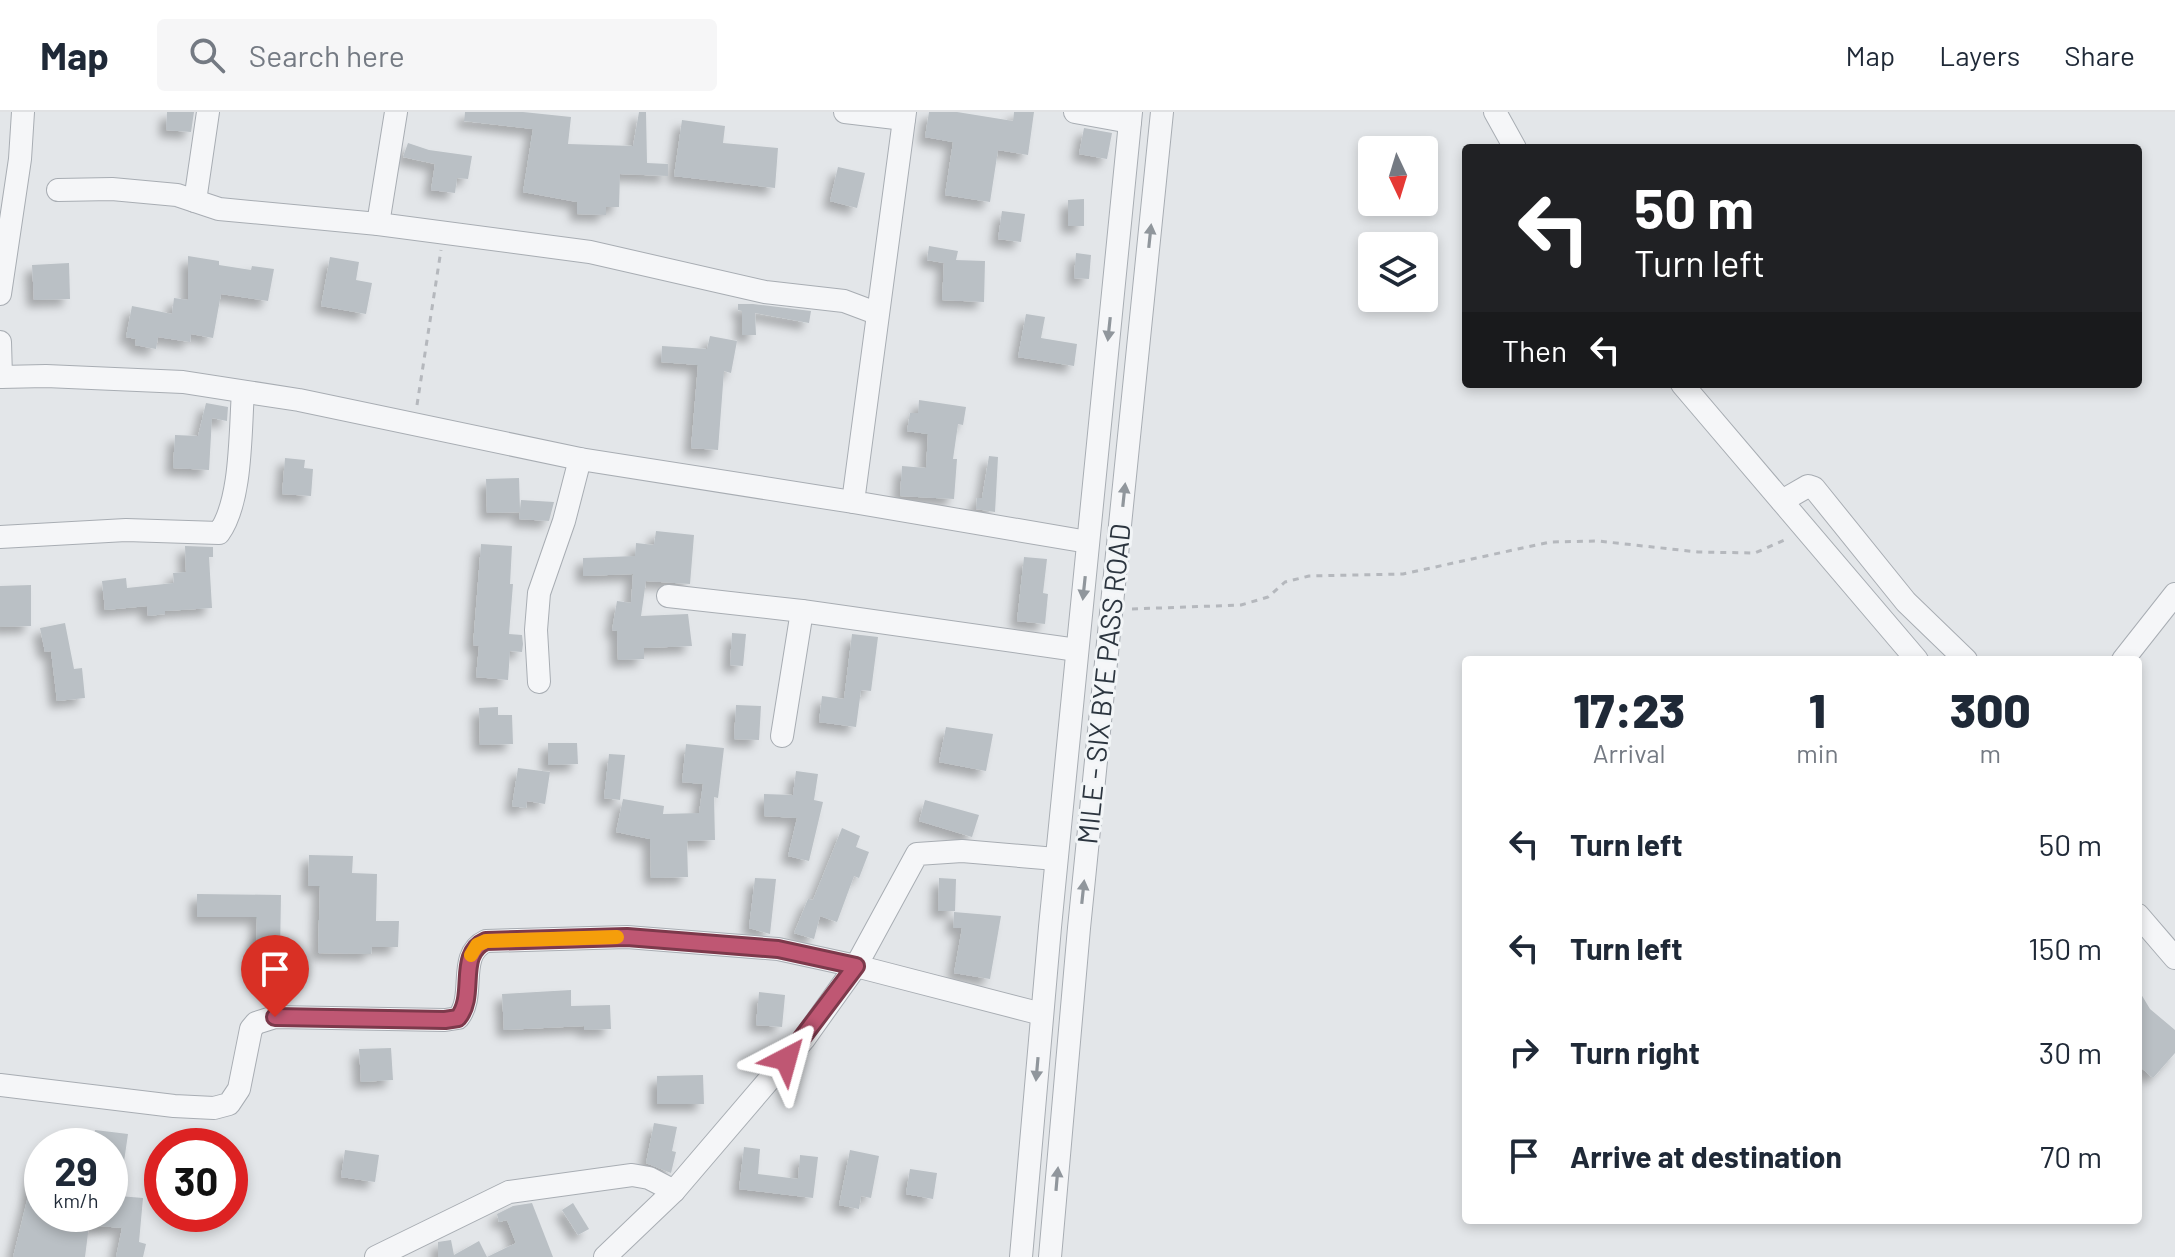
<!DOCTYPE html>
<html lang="en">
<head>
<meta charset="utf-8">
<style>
	:root { --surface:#fff; --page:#f6f6f7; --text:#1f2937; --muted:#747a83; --line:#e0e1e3 }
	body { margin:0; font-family:Barlow,sans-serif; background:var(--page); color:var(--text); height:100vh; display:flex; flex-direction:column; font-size:30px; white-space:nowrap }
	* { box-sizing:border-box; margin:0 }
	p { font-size:26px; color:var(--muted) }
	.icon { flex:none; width:44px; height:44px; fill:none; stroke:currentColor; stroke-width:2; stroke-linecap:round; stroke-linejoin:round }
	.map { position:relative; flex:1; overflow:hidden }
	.sheet { position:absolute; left:1462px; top:544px; width:680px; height:568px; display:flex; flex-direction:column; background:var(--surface); border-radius:8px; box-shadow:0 4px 12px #0003 }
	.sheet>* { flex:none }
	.top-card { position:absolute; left:1462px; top:32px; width:680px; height:244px; border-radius:8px; box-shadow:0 4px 12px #0003; background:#202124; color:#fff; overflow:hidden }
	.needle { width:52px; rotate:176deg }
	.tools { position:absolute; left:1358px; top:24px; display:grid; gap:16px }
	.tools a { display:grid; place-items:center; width:80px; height:80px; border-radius:8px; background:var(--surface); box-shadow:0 4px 12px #0003; font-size:40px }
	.speed { position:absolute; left:24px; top:1016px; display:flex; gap:16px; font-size:40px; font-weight:700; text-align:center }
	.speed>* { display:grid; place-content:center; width:104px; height:104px; border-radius:50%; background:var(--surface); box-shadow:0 4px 12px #0003; line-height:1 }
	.speed small { font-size:20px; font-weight:400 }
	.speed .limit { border:12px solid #d22; background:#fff; color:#111 }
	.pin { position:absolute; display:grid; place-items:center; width:68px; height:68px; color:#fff; margin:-82px -34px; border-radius:50% 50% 50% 0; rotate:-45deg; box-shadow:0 0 8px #0007 }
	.pin .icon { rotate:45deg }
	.me { position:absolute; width:88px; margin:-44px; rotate:39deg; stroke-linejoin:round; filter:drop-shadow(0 0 6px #0008) }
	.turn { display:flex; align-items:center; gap:28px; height:168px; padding:0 40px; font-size:36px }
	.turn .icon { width:104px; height:104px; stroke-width:2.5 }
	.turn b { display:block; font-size:56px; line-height:68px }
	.then { display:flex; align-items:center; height:76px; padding:0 40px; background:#0003; gap:16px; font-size:30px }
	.eta { display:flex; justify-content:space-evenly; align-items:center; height:136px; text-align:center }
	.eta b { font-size:48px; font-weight:800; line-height:56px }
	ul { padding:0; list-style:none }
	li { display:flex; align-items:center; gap:24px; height:104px; padding:0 40px }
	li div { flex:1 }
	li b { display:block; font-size:30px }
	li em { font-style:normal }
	header { display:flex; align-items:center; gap:48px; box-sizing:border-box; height:112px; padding:0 40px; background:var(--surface); border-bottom:2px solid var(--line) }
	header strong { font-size:38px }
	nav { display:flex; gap:44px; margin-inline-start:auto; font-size:28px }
	.search { width:560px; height:72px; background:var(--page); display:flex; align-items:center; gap:20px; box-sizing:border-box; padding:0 28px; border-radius:8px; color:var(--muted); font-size:30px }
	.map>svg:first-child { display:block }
</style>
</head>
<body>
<header>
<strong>Map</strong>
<div class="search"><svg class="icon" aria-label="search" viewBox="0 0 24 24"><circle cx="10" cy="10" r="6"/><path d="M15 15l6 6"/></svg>Search here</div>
<nav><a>Map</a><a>Layers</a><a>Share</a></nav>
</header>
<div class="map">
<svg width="2175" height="1145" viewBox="0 0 2175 1145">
	<defs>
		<filter id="shadow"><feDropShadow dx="-7" dy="7" stdDeviation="4" flood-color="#0004"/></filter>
	</defs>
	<rect width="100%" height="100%" fill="#e3e6e9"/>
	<g fill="#bac0c5" filter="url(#shadow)">
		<path d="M167,0H194L191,20L166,18Z"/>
		<path d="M465,0H523L571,5L568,32L633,34L639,0H646L647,51L668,52V64L620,62L619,95H606V103L577,102V90L523,80L533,17L464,9Z"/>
		<path d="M929,0H957L1013,9L1014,0H1034L1028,43L998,38L990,90L945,83L953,30L925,25Z"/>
		<path d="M682,8L725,14L723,31L778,36L775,76L674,64Z"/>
		<path d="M1084,16L1112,21L1107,47L1079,42Z"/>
		<path d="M408,31L429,38L472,44L468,67L457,66L455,81L431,78L435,52L403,45Z"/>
		<path d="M838,55L865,61L857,96L830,89Z"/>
		<path d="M1084,87V114H1068V88Z"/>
		<path d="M1002,99L1025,102L1021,130L998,127Z"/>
		<path d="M929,134L958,139L956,148L985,149L984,190L942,188L944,151L927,148Z"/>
		<path d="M1076,141L1091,143L1089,167L1074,166Z"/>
		<path d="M188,144L219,149V153L251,158L252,154L274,157L268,189L221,182L213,226L191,222L190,230L158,225L156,237L135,233L136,227L126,225L132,194L172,202L174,186L188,188Z"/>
		<path d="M330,145L359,150L356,168L372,171L366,202L321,194Z"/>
		<path d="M69,151L70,187L34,188L32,153Z"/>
		<path d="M738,192H753L811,199L809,211L755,201L756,223H742V199L738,198Z"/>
		<path d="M1026,202L1045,205L1041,226L1077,232L1074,254L1018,245Z"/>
		<path d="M710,224L737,229L731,261L724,259L718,338L691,336L698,253L661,250L662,234L707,237Z"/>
		<path d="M919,288L966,295L963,313L958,312L953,347H957L954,387L900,384L902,354L926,356L928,322L907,319L910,301H918Z"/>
		<path d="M206,291L228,295L227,309L212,306L209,358L173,356L175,323L198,324Z"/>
		<path d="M989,344L998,345L995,400L976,397L977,386H982Z"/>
		<path d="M285,346L305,348L304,356L313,357L311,384L282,382Z"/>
		<path d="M519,366L520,398L521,388L554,390L549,409L519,407L520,400L487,401L486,367Z"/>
		<path d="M656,419L694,423L690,472L646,469L641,504L688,502L692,534L644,536V547L618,548L617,519L612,518L617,489L631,491L633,462L583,464V446L635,444L636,431L654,433Z"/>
		<path d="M481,432L512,434L510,472H513L509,522L522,523L523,532L522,540L510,539L508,568L476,565L479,534L473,533Z"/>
		<path d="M185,434L213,435V445H209L212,496L165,499V502L148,504L147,494L105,498L102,469L126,466L127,476L174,471L173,461L186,460Z"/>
		<path d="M1024,445L1047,447L1043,481L1048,482L1045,512L1017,509Z"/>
		<path d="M31,473V514L0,515V474Z"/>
		<path d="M65,511L74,557L82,556L85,586L57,589L51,539L45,540L40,516Z"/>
		<path d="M732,521L746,522L743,554L730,553Z"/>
		<path d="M852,522L878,525L871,579L861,578L856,615L819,610L822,584L844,587Z"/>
		<path d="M736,593L761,594L759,628L734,627Z"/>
		<path d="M498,595V603H512L513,632L480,633L479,596Z"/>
		<path d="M946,615L993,622L986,659L939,650Z"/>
		<path d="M548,631H577L578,652L548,653Z"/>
		<path d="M686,632L724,636L718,686L714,685L715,728L687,729L688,765L651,766L650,727L616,720L623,687L664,694L663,702L699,701L703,672L682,670Z"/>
		<path d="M609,642L625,643L620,688L604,686Z"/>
		<path d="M518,656L550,660L545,692L527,689L526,696L512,694Z"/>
		<path d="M796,659L818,662L814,688L823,690L809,749L788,744L797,706L764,704V682L793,683Z"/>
		<path d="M925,688L979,703L972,725L919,709Z"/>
		<path d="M842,716L860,724L856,735L869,740L859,766L854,764L837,810L820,804L814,827L794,821L808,787L813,788Z"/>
		<path d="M309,743L353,744L352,761L377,762L376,809H399L398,835H372L371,842L318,841L320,774H308Z"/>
		<path d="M755,766L776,767L770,822L749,816Z"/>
		<path d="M939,766L956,767L955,799H938Z"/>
		<path d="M197,782L281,783L280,840H256L257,805H197Z"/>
		<path d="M954,800L1001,804L990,867L954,861L962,816H953Z"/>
		<path d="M2138,877L2150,897L2175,918V941L2153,966L2138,953Z"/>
		<path d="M571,878V894L610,893L611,917L584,918V914L504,918L502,882Z"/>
		<path d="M759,880L785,883L782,915L756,913Z"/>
		<path d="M391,936L393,968L361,970L359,937Z"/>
		<path d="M703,963L704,992H657V964Z"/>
		<path d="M654,1011L677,1015L672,1039L676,1040L671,1061L646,1051Z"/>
		<path d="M95,1018L128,1022L119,1084L143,1086L139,1130L146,1132L143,1145H116L122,1116L89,1113L85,1145H13L37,1048H42V1102H110V1034H93Z"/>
		<path d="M744,1035L760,1037L758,1062L798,1067L800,1043L818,1045L813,1086L739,1077Z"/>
		<path d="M345,1038L379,1043L375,1070L341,1065Z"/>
		<path d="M850,1038L879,1044L871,1086L861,1084L859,1097L839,1093Z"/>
		<path d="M910,1057L937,1061L933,1087L906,1082Z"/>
		<path d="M532,1091L553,1145H438V1130L451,1128L454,1143L479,1129L487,1145L516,1131L507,1108L499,1110L497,1102L513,1094Z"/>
		<path d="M573,1091L589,1117L578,1123L562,1098Z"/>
	</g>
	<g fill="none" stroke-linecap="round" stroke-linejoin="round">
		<g stroke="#a8adb3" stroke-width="24">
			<g id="minor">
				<path d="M845,0L904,7"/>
				<path d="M905,0L853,390L1088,430"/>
				<path d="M1075,0L1130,10"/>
				<path d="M1495,0L1515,36"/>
				<path d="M58,78L112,77L177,83L219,97L378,112L590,140L765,180L844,189L876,201"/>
				<path d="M195,89L208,0"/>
				<path d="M378,112L396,0"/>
				<path d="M0,182L20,47L23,0"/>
				<path d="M0,230L1,265"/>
				<path d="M0,265L46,264L183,270L299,288L580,347L853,390"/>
				<path d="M1682,272L1917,548"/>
				<path d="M1782,389L1808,374L1814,376L1906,490L1966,548"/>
				<path d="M0,425L126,418L219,421C242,389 240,320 243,280"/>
				<path d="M668,484L802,499L1077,538"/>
				<path d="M2123,548L2175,482"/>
				<path d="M539,570L536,518L539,481L564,409L580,347"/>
				<path d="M782,624L802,499"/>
				<path d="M2138,803L2175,846"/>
				<path d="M1042,902L856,854L917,742L962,739L1056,747"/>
				<path d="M0,973L174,994L214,996L229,992L239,977L251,917L256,911L275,905L445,908L458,906C477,883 456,843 486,829L627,825L778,837L856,854L804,927L674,1079L605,1145"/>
				<path d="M376,1145L509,1080L632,1063L649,1066L674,1079"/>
				<path d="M1021,1145L1050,815L1131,0"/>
				<path d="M1050,1145L1079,816L1162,0"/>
			</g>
		</g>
		<g stroke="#b5b8bd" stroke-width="3" stroke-dasharray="6 6" stroke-linecap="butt">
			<path d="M417,293L441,138"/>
			<path d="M1132,497L1241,493L1268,485L1285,470L1309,464L1403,462L1550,430L1598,429L1698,440L1755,441L1789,426"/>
		</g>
		<use href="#minor" stroke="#f5f6f8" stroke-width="22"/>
	</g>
	<defs><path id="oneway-solid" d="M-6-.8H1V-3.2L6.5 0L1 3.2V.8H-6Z" transform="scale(2)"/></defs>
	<g fill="#90969c">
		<use href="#oneway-solid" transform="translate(1150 124) rotate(-84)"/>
		<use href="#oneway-solid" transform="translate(1109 217) rotate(96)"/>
		<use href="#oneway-solid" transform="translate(1124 383) rotate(-84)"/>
		<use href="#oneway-solid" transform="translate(1084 476) rotate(96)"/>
		<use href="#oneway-solid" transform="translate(1083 780) rotate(-84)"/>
		<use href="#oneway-solid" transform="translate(1037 957) rotate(95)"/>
		<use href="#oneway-solid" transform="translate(1057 1067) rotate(-85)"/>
	</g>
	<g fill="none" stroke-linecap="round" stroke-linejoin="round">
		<g stroke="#7c394b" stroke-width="20">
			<path id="route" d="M275,905L445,908L458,906C477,883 456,842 486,829L627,825L778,837L856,854L786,947"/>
		</g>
		<use href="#route" stroke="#bf5773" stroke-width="14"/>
		<path stroke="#f59e0b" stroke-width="14" d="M471,843L477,833L486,829L617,825"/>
	</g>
	<g text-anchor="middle" stroke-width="6" stroke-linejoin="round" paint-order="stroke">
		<g font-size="28" fill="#2c353f" stroke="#f2f5f7">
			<text transform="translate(1104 572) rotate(-84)" y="10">MILE - SIX BYE PASS ROAD</text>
		</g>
	</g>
</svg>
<div class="tools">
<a><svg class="needle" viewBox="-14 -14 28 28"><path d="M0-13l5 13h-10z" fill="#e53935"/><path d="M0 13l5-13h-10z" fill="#747a83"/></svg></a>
<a><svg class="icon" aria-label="layers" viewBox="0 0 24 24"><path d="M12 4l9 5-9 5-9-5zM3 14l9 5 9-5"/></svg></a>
</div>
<div class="speed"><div>29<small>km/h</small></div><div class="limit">30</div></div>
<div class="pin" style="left:275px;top:905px;background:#d93025"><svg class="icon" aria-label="arrive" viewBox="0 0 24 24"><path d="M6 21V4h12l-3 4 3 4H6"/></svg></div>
<svg class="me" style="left:786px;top:947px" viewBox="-20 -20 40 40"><path d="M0-17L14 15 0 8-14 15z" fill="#bf5773" stroke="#fff" stroke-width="4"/></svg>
<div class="top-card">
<div class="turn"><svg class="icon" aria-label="left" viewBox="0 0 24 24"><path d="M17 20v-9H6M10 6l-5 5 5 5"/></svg><div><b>50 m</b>Turn left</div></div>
<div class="then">Then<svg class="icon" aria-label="left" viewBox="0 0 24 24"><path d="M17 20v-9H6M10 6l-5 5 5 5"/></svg></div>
</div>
<section class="sheet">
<div class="eta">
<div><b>17:23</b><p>Arrival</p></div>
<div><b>1</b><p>min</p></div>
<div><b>300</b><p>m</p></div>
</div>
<ul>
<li><svg class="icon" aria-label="left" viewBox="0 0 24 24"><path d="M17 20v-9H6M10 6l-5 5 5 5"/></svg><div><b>Turn left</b></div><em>50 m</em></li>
<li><svg class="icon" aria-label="left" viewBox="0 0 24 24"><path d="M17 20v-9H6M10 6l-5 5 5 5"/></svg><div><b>Turn left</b></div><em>150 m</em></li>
<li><svg class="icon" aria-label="right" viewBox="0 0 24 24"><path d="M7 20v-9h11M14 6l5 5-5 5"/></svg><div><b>Turn right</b></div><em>30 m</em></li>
<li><svg class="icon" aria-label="arrive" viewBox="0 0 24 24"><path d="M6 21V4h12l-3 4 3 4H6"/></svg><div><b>Arrive at destination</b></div><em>70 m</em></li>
</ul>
</section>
</div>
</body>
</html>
